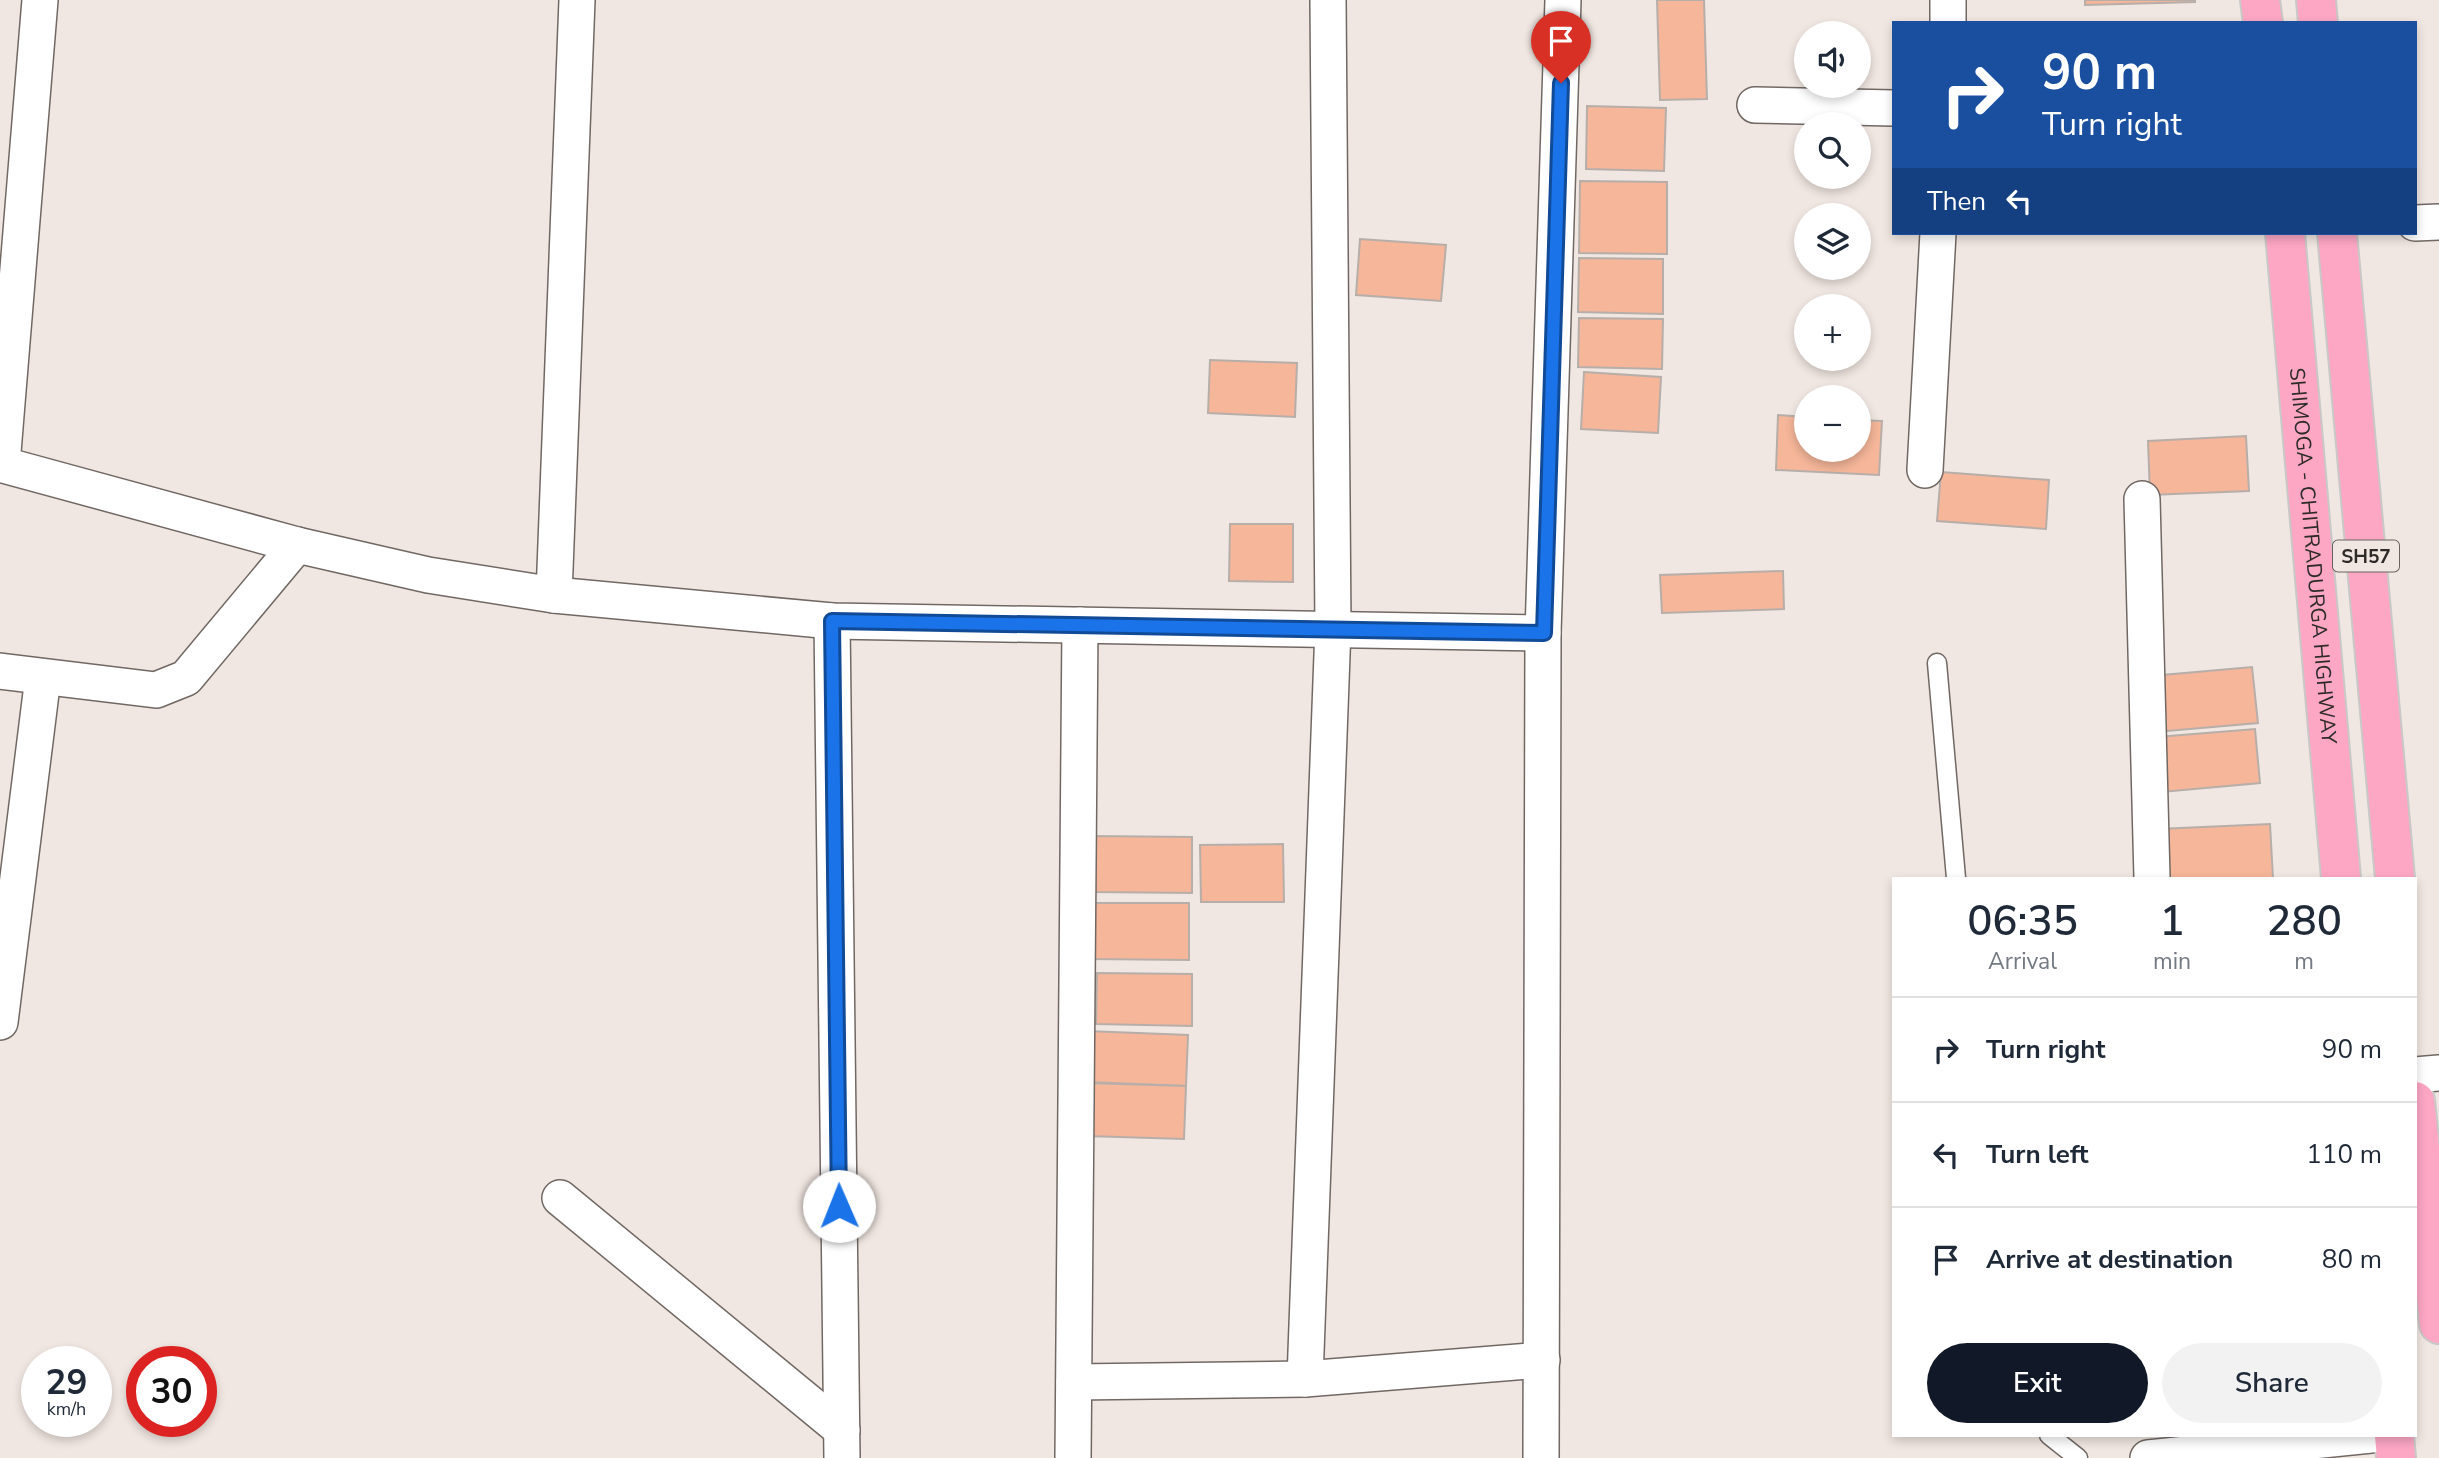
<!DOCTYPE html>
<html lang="en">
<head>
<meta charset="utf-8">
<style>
	:root { --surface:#fff; --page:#f2f2f3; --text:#1f2937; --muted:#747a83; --line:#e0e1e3; --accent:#111827 }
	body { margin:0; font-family:"Nunito Sans",sans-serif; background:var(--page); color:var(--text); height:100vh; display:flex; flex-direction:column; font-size:26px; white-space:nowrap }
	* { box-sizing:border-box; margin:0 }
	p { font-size:23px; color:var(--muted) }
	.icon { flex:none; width:38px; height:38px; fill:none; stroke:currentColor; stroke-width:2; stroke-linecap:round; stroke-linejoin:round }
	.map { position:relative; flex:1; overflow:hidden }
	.panel { position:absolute; left:1892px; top:877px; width:525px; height:560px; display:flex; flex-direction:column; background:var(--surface); border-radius:0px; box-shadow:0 4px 10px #0003 }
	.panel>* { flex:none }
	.banner { position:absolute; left:1892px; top:21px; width:525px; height:214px; border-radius:0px; box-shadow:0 4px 10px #0003; background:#1a4fa0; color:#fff; overflow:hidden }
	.tools { position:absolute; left:1794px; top:21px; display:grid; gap:14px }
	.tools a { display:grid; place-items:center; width:77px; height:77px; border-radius:50%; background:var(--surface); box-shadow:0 4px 10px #0003; font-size:35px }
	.speed { position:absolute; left:21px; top:1346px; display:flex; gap:14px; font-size:35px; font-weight:700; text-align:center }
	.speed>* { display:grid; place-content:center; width:91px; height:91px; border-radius:50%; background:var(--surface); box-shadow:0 4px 10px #0003; line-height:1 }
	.speed small { font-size:18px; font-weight:400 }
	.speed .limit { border:10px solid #d22; background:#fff; color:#111 }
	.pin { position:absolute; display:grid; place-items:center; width:60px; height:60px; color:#fff; margin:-72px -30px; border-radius:50% 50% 50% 0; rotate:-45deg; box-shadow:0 0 7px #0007 }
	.pin .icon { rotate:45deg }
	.me { position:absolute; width:77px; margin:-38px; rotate:359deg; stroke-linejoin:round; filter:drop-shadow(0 0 5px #0008) }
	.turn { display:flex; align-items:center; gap:24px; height:147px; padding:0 35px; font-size:32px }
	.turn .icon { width:91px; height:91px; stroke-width:2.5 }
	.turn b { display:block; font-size:49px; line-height:60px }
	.then { display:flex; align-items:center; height:66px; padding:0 35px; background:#0003; gap:14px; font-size:26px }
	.eta { display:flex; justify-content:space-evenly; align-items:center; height:119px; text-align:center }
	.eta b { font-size:42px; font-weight:600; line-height:49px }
	.cta { display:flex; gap:14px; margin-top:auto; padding:14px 35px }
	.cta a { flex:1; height:80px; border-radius:42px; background:var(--accent); color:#fff; font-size:28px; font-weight:600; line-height:80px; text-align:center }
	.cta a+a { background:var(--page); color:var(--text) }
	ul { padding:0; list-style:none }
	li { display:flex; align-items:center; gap:21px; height:105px; padding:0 35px; border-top:2px solid var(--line) }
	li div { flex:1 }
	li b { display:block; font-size:26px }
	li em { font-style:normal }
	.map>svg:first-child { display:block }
</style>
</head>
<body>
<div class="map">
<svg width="2439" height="1458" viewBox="0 0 2439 1458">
	<rect width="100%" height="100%" fill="#f1e7e2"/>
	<g fill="#f5b699" stroke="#b8aea9" stroke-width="2">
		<path d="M1657,0H1704L1707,99L1660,100Z"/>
		<path d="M2085,0H2195V2L2085,5Z"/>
		<path d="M1587,106L1666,108L1664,171L1586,169Z"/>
		<path d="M1580,181L1667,182V254L1579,253Z"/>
		<path d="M1360,239L1446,245L1441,301L1356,295Z"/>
		<path d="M1579,258L1663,259V314L1578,312Z"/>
		<path d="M1579,318L1663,319L1662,369L1578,367Z"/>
		<path d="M1210,360L1297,363L1295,417L1208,413Z"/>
		<path d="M1584,372L1661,377L1658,433L1581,429Z"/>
		<path d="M1778,415L1806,417V450H1858V420L1882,421L1879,475L1776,470Z"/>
		<path d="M2246,436L2249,491L2150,495L2148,441Z"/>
		<path d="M1941,472L2049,480L2046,529L1937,521Z"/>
		<path d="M1230,524H1293V582L1229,581Z"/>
		<path d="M1783,571L1784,609L1662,613L1660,575Z"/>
		<path d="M2252,667L2258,723L2156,732L2151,676Z"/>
		<path d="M2255,729L2260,783L2162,792L2157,737Z"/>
		<path d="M2270,824L2273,878H2161L2158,829Z"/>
		<path d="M1091,836L1192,837V893L1091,892Z"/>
		<path d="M1283,844L1284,902H1201L1200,845Z"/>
		<path d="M1088,903H1189V960L1087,959Z"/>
		<path d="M1097,973L1192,974V1026L1096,1024Z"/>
		<path d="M1087,1031L1188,1035L1186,1086L1086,1082Z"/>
		<path d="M1089,1083L1186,1086L1184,1139L1086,1136Z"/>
	</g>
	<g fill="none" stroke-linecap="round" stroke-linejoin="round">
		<g stroke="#716864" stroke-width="21">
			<g id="service">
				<path d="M1937,663L1956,878"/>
				<path d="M2049,1435L2078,1458"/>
			</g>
		</g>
		<g stroke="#716864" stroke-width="38">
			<g id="minor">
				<path d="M1948,23V0"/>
				<path d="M1755,105L1894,108"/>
				<path d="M2415,223L2439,222"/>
				<path d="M0,464L297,545L428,575L554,595L832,621L1543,633"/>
				<path d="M2,464L40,0"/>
				<path d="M1925,470L1938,233"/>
				<path d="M2142,499L2152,878"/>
				<path d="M554,595L577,0"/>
				<path d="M832,621L842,1458"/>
				<path d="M0,671L156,690L186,678L297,545"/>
				<path d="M0,1022L43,677"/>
				<path d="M2415,1075L2439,1073"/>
				<path d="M560,1198L842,1430"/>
				<path d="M1305,1379L1333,628L1328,0"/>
				<path d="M1074,1382L1305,1379L1542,1360"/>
				<path d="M1073,1458L1080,625"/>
				<path d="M1541,1458L1543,633L1563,0"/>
				<path d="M2148,1458L2371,1435"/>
			</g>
		</g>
		<g stroke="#c9c8c7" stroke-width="42">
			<g id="primary">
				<path d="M2260,0L2263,23"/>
				<path d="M2316,0L2318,23"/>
				<path id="s1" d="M2285,233L2341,878"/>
				<path d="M2337,233L2395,878"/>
				<path d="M2415,1101L2439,1324"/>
				<path d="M2394,1435L2396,1458"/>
			</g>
		</g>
		<use href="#service" stroke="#fff" stroke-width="18"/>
		<use href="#minor" stroke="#fff" stroke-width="35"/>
		<use href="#primary" stroke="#fda7c5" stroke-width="38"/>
	</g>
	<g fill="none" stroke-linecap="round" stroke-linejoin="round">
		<g stroke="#114b97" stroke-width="18">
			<path id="route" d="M839,1206L832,621L1544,633L1561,83"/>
		</g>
		<use href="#route" stroke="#1a73e8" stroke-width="12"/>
	</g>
	<g text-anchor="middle" stroke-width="7" stroke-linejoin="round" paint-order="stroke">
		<rect fill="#f1e7e2" stroke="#686360" stroke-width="2" x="2333" y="540.5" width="66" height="31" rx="5"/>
		<g font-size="19" font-weight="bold" fill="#2e2a28">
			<text x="2366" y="563">SH57</text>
		</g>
		<g font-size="21" fill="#2e2a28" stroke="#f1e7e2">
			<text dy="7" stroke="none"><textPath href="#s1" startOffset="324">SHIMOGA - CHITRADURGA HIGHWAY</textPath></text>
		</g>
	</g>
</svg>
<div class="tools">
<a><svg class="icon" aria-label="sound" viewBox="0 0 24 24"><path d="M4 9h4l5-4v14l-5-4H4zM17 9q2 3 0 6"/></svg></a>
<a><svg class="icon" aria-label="search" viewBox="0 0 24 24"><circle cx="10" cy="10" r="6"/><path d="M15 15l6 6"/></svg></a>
<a><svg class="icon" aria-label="layers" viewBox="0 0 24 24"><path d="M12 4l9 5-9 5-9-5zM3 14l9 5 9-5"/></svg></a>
<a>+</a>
<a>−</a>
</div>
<div class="speed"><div>29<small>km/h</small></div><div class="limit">30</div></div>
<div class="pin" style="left:1561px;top:83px;background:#d93025"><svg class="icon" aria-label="arrive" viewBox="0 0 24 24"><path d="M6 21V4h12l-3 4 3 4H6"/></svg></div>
<svg class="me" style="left:839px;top:1206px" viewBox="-20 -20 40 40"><circle r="19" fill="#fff"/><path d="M0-13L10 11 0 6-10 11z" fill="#1a73e8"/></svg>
<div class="banner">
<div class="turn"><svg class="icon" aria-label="right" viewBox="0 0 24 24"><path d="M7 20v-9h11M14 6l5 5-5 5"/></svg><div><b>90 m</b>Turn right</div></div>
<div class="then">Then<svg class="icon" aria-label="left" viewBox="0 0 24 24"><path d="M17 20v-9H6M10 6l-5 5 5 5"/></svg></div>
</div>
<section class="panel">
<div class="eta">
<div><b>06:35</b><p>Arrival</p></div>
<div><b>1</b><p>min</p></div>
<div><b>280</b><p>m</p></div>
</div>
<ul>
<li><svg class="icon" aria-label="right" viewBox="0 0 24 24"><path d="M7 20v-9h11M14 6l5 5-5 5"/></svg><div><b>Turn right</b></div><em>90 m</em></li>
<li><svg class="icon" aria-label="left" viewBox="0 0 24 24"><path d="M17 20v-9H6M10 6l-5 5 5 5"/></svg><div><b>Turn left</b></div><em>110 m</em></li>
<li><svg class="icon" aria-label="arrive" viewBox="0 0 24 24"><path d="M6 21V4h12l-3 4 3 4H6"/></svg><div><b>Arrive at destination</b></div><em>80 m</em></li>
</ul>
<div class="cta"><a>Exit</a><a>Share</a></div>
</section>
</div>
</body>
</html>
